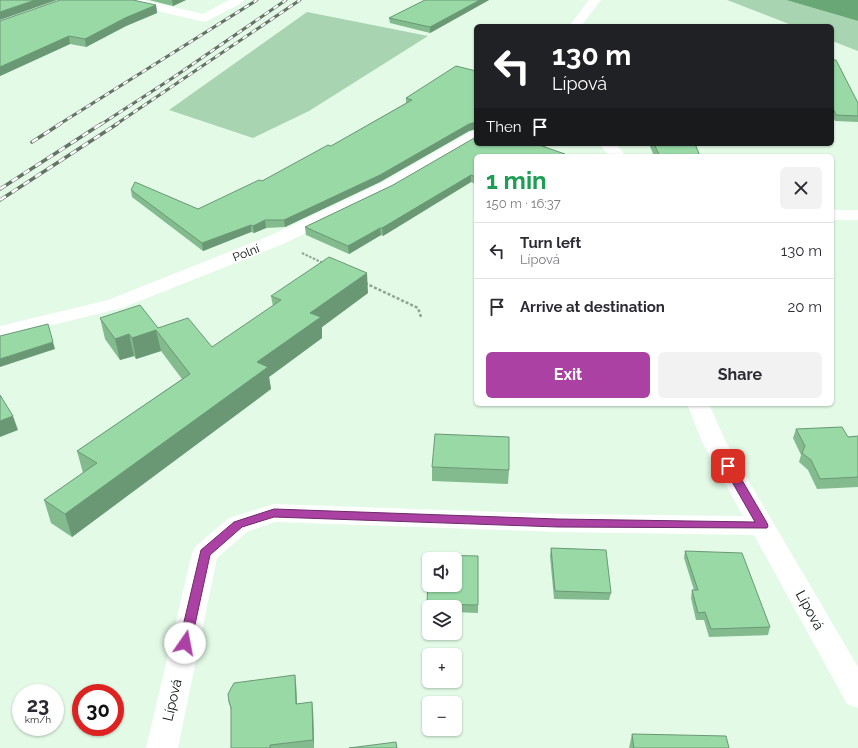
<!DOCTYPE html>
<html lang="en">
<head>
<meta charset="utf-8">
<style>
	:root { --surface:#fff; --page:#f2f2f3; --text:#2b2b33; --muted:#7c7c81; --line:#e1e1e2; --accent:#aa41a3 }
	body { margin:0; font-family:Raleway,sans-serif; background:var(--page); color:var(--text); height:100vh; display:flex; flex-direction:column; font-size:15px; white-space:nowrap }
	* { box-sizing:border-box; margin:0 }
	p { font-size:13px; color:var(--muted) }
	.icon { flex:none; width:22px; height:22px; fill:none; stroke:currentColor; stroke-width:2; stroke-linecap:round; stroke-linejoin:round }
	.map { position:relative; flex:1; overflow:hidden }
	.drawer { position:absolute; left:474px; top:154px; width:360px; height:252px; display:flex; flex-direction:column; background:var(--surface); border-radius:6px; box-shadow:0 1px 3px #0004 }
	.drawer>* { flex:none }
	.hud { position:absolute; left:474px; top:24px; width:360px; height:122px; border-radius:6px; box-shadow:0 1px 3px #0004; background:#202124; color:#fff; overflow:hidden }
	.controls { position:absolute; left:422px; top:552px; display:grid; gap:8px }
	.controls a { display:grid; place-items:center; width:40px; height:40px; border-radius:6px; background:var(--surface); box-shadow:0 1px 3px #0004; font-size:20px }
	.speed { position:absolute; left:12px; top:684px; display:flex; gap:8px; font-size:20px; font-weight:700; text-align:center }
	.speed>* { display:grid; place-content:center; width:52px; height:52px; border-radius:50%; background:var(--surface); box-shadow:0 1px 3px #0004; line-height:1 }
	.speed small { font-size:10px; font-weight:400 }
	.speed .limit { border:6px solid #d22; background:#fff; color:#111 }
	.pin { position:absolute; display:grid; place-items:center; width:34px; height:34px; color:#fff; margin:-17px; border-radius:8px; box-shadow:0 2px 6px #0006 }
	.me { position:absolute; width:44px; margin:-22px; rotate:12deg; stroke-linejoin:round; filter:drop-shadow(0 0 3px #0008) }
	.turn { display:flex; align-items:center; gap:14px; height:84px; padding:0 12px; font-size:18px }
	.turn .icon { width:52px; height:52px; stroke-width:2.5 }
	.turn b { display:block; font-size:28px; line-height:34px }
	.then { display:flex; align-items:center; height:38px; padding:0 12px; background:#0003; gap:8px; font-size:15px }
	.round { display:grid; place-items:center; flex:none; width:42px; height:42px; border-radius:6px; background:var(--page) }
	.head { display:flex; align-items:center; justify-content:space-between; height:68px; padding:0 12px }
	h1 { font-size:24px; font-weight:700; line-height:30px; color:#1e9e55 }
	.button { display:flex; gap:8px; margin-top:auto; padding:8px 12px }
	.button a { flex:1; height:46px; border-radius:6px; background:var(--accent); color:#fff; font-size:16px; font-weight:700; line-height:46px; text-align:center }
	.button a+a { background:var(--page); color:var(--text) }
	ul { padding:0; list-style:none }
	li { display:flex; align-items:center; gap:12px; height:56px; padding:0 12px; border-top:1px solid var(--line) }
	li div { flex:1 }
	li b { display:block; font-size:15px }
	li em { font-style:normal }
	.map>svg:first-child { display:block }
</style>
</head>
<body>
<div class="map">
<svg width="858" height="748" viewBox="0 0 858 748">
	<rect width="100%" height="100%" fill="#e2fae6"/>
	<g fill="#a9d4b2">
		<path d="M727,0H786L858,21V51L832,41V26H794Z"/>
		<path d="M307,12L428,36L309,111L253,138L169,110Z"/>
	</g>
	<path fill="#69a777" d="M786,0H858V21Z"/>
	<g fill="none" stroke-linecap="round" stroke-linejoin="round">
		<g stroke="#91a394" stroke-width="2" stroke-dasharray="2.5 1.5" stroke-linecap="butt">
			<path d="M302,253L325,264"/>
			<path d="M365,283L367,284"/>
		</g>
		<path stroke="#91a394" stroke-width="2.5" stroke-dasharray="3 2" stroke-linecap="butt" d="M365,283L418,308L421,317"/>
		<g fill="#fff" fill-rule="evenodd">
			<path d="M120,0H142L203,14L229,0H244L242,3L205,22L122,3Z"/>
			<path d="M589,0H601L581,26H569Z"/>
			<path d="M476,130V142L393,191L283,244L122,308L0,338V326L108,300L269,236L381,183L470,132Z"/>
			<path d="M600,144H616L626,156H609Z"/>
			<rect x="832" y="210" width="26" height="10"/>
			<path d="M687,404H709L726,442L858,667V708L847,704L754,535L558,532L275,522L247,532L217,558L178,748H146L192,553L196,546L229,518L274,504L558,514L743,516L702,442Z"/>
		</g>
		<g stroke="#657367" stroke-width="3">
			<g id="rail-far1">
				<path d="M58,125L257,0"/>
				<path d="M100,125L171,79L286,0"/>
				<path d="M115,125L300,0"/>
			</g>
		</g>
		<g stroke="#657367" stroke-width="3.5">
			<g id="rail">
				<path d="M32,142L60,124"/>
				<path d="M0,189L101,124"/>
				<path d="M0,200L117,124"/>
			</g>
		</g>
		<use href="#rail-far1" stroke="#fff" stroke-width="2" stroke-dasharray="5.5" stroke-linecap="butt"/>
		<use href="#rail" stroke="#fff" stroke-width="2.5" stroke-dasharray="7" stroke-linecap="butt"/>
	</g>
	<g fill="#83bb8f">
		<path d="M149,0H186L173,6Z"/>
		<path d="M425,0H489L430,33L390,23L389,18Z"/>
		<path d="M156,5L157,13L126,26L86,47L70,44L0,76V21Z"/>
		<path d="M832,60L858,103V122L835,121L832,115Z"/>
		<path d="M476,71V129L469,131L380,182L285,227L266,228L254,233L251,232L203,251L132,197L131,190L198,209L262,181L331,146L406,103V98Z"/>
		<path d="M476,137V144H546V146L544,147L565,154L564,156H476V183L475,184L471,182L383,236L381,235L349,254L306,235L305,227L393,185Z"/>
		<path d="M649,144H695L700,156H654Z"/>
		<path d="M368,293L322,327V338L269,377L271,389L72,537L51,523L44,500L83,473L77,451L182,379L161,351L136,359L134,356L120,360L105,339L100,318L158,328L212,347L273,306L271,296Z"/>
		<path d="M796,429L848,437L858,436V487L817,489L808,470L799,462L801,455L793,438Z"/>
		<path d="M432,467L509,470L508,484L432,481Z"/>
		<path d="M551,548L611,593L609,600L554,599L550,556Z"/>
		<path d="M685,551L770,627L768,635L709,637L704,620H696L691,598L692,590H694L684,558Z"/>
		<path d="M427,604L478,605V613L455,612V607H429V612H427Z"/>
		<path d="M296,683L297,704L313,709L314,748H231V711L229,702Z"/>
		<path d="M632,734L729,748H629Z"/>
	</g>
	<g fill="#6a9874">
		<path d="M35,0H57L0,20V12Z"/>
		<path d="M172,0H186L173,6Z"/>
		<path d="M480,0H489L430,33V27Z"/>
		<path d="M156,5L157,13L126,26L86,47L85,39L125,18Z"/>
		<path d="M69,36L70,44L0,76V67Z"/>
		<path d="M476,122V129L469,131L380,182L285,227L284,220L469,124Z"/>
		<path d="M536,144H546V146L536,151Z"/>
		<path d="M471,175V182L383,236L382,228Z"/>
		<path d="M476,176V183L475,184V177Z"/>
		<path d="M265,220L266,228L254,233L253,226Z"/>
		<path d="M251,225V232L203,251L202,243Z"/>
		<path d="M380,228L381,235L349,254L348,246Z"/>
		<path d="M367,273L368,293L322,327V338L269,377L271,389L72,537L65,514L257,362L310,313Z"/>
		<path d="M156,330L161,351L136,359L132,338Z"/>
		<path d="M129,334L134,356L120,360L115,339Z"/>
		<path d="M53,342L55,349L0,367V359Z"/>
		<path d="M13,416L18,430L0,437V421Z"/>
		<path d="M295,675L296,683L297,711L296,704Z"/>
		<path d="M312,702L313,709L314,748L313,740Z"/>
	</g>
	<g fill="#98d9a6" stroke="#6a9874" fill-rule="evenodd">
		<path d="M0,0H35L0,12Z"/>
		<path d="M60,0H133L156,5L125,18L85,39L69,36L0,67V21Z"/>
		<path d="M425,0H480L430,27L389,18Z"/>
		<path d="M832,60H836L858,103V116L836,115L832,106Z"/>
		<path d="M456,66L476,71V122L469,124L380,175L284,220H265L253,226L251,225L202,243L131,190L135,182L198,209L259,180L262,181L328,145L331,146L412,100L406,98Z"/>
		<path d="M476,137V144H536L565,154L561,156H476V176L475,177L471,175L382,228H380L348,246L305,227L393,185Z"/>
		<path d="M654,144H695L700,156H660Z"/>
		<path d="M329,257L367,273L310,313L321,317L257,362L268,367L65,514L44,500L97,463L77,451L190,374L156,330L132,338L129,334L115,339L100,318L140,305L158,328L188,318L212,347L281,300L271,296Z"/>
		<path d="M48,324L53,342L0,359V336Z"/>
		<path d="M0,395L13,416L0,421Z"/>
		<path d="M842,427L848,437L858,436V477L820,479L811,460L802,453L805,446L796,429Z"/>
		<path d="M435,434L509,437V470L432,467Z"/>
		<path d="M551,548L606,550L611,593L555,591Z"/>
		<path d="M685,551L742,553L770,627L711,629L705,612L698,613L692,590H698Z"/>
		<path d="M429,555L478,556V605L427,604ZM429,559H455V585H429Z"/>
		<path d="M295,675L296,704L312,702L313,740L270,745V748H231V707L229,702L228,694L234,683Z"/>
		<path d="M632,734L726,736L729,748H634Z"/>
		<path d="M396,742L397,748H349Z"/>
	</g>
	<path fill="#aa41a3" stroke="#6e2a6a" d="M728,462L732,463L767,523L768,526L767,528L558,527L274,517L242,527L210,555L191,643L189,647L185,648L181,647L179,643L201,550L234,522L274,509L558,519L755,522L723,466Z"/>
	<g text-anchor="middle" stroke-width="4" stroke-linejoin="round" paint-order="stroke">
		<g font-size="12" fill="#060e08" stroke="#fff">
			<text transform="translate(246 253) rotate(-22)" y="4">Polní</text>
		</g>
		<g font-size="14" fill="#060e08" stroke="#fff">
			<text transform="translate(810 610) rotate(61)" y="5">Lípová</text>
			<text transform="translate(172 700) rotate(-77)" y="5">Lípová</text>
		</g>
	</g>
</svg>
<div class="controls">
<a><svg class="icon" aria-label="sound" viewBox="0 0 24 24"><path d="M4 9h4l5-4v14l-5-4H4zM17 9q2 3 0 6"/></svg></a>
<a><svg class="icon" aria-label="layers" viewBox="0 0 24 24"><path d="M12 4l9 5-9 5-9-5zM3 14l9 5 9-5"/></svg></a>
<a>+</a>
<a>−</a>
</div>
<div class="speed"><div>23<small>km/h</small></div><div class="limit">30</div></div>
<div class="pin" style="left:728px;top:466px;background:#d93025"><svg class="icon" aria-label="arrive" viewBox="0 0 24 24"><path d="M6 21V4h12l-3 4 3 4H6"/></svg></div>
<svg class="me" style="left:185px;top:643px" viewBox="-20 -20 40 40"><circle r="19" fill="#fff"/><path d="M0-13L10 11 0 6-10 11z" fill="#aa41a3"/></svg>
<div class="hud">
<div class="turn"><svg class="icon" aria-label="left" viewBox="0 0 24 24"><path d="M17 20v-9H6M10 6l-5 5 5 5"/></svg><div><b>130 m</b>Lípová</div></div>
<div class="then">Then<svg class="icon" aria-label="arrive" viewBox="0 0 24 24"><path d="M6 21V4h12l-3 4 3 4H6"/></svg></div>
</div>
<section class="drawer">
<div class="head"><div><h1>1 min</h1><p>150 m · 16:37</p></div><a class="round"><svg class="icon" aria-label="close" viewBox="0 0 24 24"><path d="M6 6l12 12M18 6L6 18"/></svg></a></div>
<ul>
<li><svg class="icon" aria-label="left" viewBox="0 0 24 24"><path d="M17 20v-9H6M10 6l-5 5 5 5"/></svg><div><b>Turn left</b><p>Lípová</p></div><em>130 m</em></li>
<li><svg class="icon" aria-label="arrive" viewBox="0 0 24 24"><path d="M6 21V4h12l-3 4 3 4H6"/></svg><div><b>Arrive at destination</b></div><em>20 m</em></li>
</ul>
<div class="button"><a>Exit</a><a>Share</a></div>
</section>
</div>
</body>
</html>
